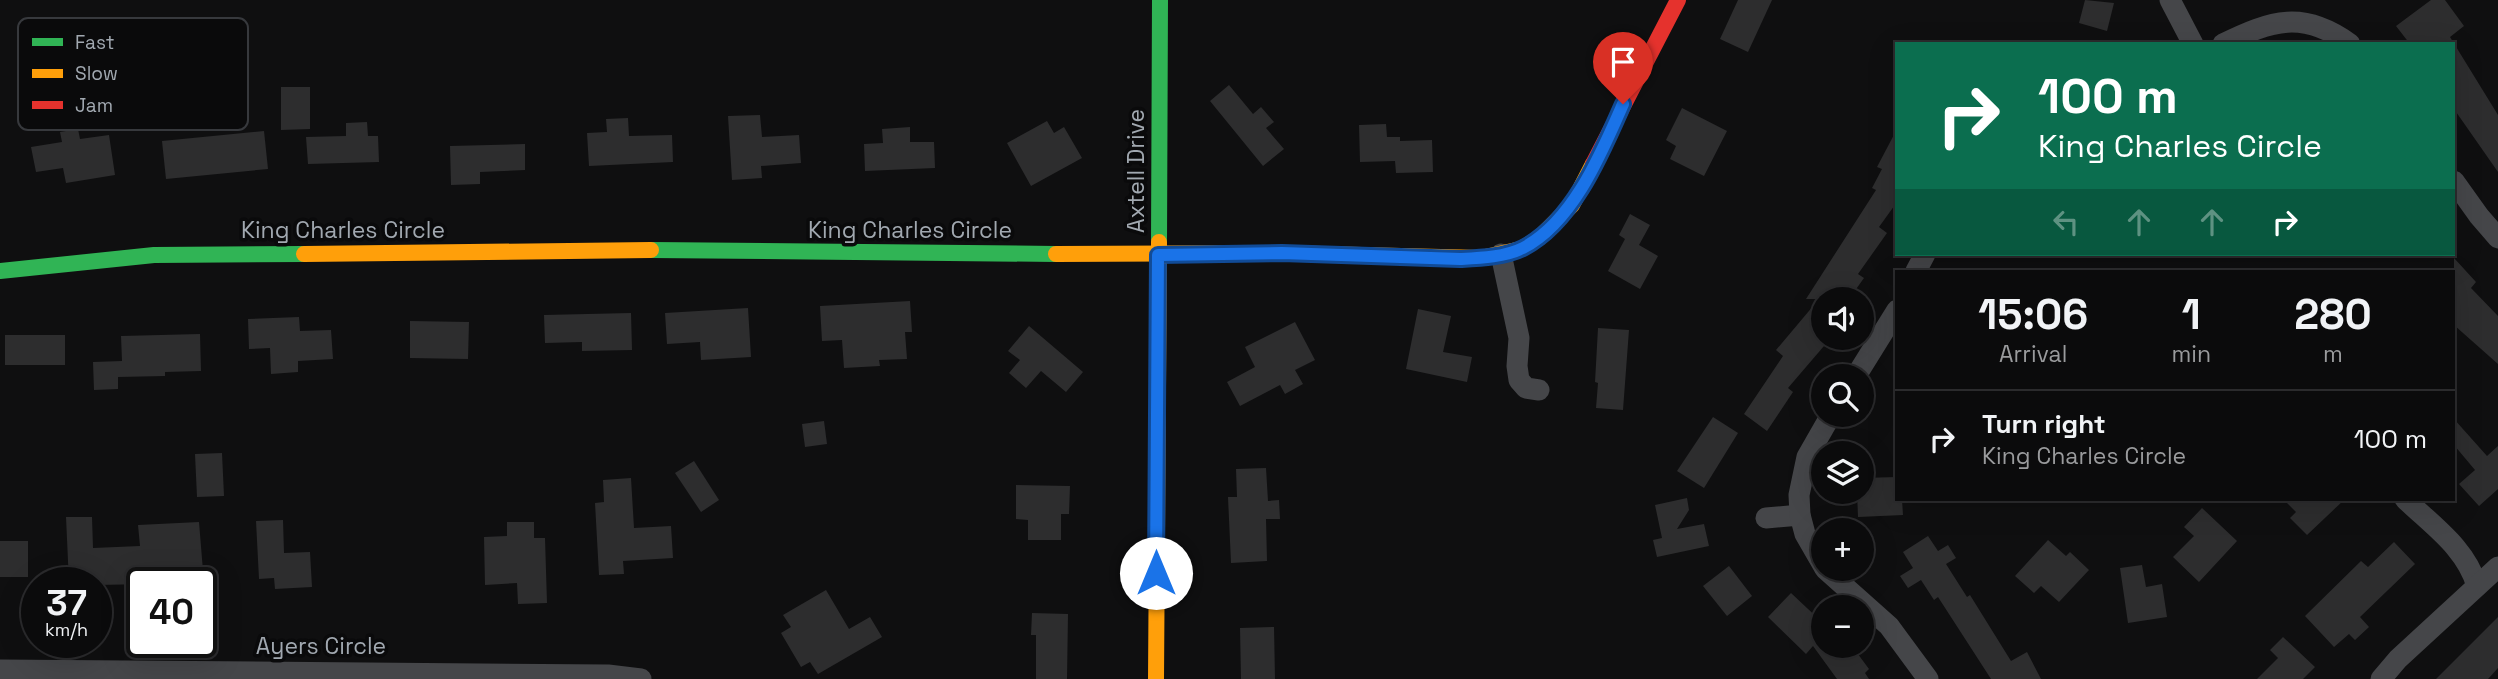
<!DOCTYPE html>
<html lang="en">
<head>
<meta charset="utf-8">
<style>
	:root { --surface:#0b0b0c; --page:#141415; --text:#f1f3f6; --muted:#9a9b9d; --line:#2b2b2d }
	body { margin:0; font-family:"Space Grotesk",sans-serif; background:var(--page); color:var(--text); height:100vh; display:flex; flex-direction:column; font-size:26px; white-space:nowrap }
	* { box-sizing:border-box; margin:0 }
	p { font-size:23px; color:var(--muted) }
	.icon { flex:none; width:38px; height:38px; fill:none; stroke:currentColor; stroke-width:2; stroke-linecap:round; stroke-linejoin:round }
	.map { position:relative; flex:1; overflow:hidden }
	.details { position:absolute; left:1895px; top:270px; width:560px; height:231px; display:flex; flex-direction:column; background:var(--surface); border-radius:0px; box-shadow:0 7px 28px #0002,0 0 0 2px var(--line) }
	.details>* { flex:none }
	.guide { position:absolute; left:1895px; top:42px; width:560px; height:214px; border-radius:0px; box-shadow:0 7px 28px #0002,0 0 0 2px var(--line); background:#0b6e4f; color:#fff; overflow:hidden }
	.tools { position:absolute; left:1811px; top:287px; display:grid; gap:14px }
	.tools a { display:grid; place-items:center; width:63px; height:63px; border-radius:50%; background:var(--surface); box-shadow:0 7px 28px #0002,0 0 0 2px var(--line); font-size:35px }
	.speed { position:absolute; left:21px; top:567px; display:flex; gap:14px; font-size:35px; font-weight:700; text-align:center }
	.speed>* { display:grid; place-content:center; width:91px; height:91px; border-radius:50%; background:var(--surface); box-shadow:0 7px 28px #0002,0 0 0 2px var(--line); line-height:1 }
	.speed small { font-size:18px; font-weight:400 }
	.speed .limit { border:4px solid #111; border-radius:10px; background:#fff; color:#111 }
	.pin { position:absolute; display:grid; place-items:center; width:60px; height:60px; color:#fff; margin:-72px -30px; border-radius:50% 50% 50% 0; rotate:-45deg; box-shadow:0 0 7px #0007 }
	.pin .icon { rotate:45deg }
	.me { position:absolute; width:77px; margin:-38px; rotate:0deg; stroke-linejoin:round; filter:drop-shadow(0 0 5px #0008) }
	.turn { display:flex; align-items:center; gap:24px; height:147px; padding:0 28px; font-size:32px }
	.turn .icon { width:91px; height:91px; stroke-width:2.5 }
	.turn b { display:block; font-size:49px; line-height:60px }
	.lanes { display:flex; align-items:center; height:66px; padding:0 28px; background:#0003; justify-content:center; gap:35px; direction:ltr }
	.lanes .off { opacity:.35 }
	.eta { display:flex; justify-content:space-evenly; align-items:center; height:119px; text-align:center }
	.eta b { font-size:42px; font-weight:600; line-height:49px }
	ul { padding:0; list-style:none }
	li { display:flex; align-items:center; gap:21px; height:98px; padding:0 28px; border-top:2px solid var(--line) }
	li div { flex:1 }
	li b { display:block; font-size:26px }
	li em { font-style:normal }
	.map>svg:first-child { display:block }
</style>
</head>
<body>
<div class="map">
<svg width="2498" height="679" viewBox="0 0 2498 679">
	<rect width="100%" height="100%" fill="#0f0f10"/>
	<g fill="#2d2d2e">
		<path d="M1738,0H1772L1748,52L1720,39Z"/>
		<path d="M2085,0L2114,3L2107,31L2079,23Z"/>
		<path d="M2431,0H2445L2464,26L2450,37L2498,115V172L2454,109V44H2410L2396,26Z"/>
		<path d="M1229,85L1253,114L1261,107L1274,122L1266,128L1284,149L1263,166L1210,101Z"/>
		<path d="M281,87H310V129L281,130Z"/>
		<path d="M1682,108L1727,131L1704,176L1670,159L1676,146L1666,140Z"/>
		<path d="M760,115L762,137L799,135L801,163L761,166L762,178L732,180L728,116Z"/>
		<path d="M628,118L629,136L672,135L673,162L589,166L587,133L607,132L606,119Z"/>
		<path d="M1047,121L1054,133L1064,127L1082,158L1031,186L1007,143Z"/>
		<path d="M367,122L368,136H378L379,162L308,164L306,137L346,136V123Z"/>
		<path d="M1386,124L1387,137H1400V141L1432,140L1433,172L1396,173L1395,161L1360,162L1359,125Z"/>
		<path d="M910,127V142H934L935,168L865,171L864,144L883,143L882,129Z"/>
		<path d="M78,129L80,139L109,135L115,175L66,183L63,168L36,172L31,147L62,142L60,132Z"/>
		<path d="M1897,129V202L1879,227L1887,233L1858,274L1864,278L1849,299H1824V338L1830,339L1788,388L1793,392L1767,431L1744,414L1783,356L1776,350L1819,299H1806L1876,190L1872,188L1882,169L1877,167Z"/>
		<path d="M264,131L268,169L166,179L162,141Z"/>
		<path d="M525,144V170L480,172V184L451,185L450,146Z"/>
		<path d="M1630,214L1650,225L1639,245L1658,256L1640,289L1608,271L1625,239L1619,235Z"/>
		<path d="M2454,258L2476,282L2471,288L2498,316V364L2454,325Z"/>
		<path d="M910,301L912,332H905L907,359L879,360L880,366L844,368L842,340L822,341L820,306Z"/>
		<path d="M748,308L751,357L701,360L700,342L667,344L665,313Z"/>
		<path d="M1418,309L1451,316L1443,352L1472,357L1467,382L1406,369Z"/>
		<path d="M631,313L632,350L582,351V342L545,343L544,315Z"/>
		<path d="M299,317L300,331L331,330L333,359L298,361V372L271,374L270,348L249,349L248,319Z"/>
		<path d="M410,321L469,322L468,359L410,358Z"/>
		<path d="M1295,322L1315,360L1295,370L1303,384L1285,394L1280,385L1240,406L1227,382L1255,367L1245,347Z"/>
		<path d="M1029,326L1083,372L1066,392L1041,371L1026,388L1009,373L1020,360L1008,351Z"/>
		<path d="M1598,328L1629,330L1623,410L1596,408L1598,383L1595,382Z"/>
		<path d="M200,334L201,371L165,372V376L118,377V389L94,390L93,362L122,361L121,336Z"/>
		<rect x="5" y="335" width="60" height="30"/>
		<path d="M1713,417L1738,433L1704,488L1677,471Z"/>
		<path d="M2454,419L2487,456L2498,446V489L2479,506L2459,484L2475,470L2454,445Z"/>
		<path d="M824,421L827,444L805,447L802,424Z"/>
		<path d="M222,453L224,496L197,497L195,454Z"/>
		<path d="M694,461L719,500L701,512L675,473Z"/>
		<path d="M1266,468L1268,501L1279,500L1280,519H1266L1267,561L1231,563L1228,497H1237L1236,469Z"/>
		<path d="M1897,477V499H1902L1903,515L1858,517L1857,492H1862V478Z"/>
		<path d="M631,478L634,528L671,526L673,558L623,561L624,574L599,575L595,503L604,502L603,480Z"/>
		<path d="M1016,485L1070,486L1069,514H1061V540H1028V520L1016,519Z"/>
		<path d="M1687,498L1689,510L1677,529L1704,524L1709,546L1657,557L1653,540L1662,538L1655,505Z"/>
		<path d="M2283,499H2345L2307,535L2290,518L2296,512Z"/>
		<path d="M2202,508L2237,541L2199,582L2173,557L2194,536L2184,527Z"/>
		<path d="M66,517H92L93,548L140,546L138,525L199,522L204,583L96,585V583H69Z"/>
		<path d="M283,520L284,553L310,552L312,587L275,589L274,578L259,579L256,521Z"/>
		<path d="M507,522H534V538H545L547,603L518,604L517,583L485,585L484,537L507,536Z"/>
		<path d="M1928,536L1938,551L1948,545L1956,558L1946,564L1967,597L1970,595L2011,661L2027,652L2041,679H1991L1938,597L1934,600L1921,580L1908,588L1900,576L1913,568L1903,552Z"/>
		<path d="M2048,540L2066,556L2070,552L2089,570L2059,602L2041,586L2034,593L2015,576Z"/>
		<rect x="0" y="541" width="28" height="36"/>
		<path d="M2394,542L2415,564L2360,617L2369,627L2355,640L2349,634L2334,647L2305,616L2361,561L2368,567Z"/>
		<path d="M2142,565L2146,587L2162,584L2167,617L2128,623L2120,568Z"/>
		<path d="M1729,566L1752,596L1727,616L1703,586Z"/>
		<path d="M826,590L849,629L870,617L882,637L818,674L810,662L801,667L781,633L791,627L783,615Z"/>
		<path d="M1791,593L1824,624V646H1852L1869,669L1865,673L1869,679H1837L1813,646L1806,654L1768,617Z"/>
		<path d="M1032,613L1068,614L1067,679H1036V635H1031Z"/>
		<path d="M2498,617V668L2488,679H2436Z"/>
		<path d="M1274,627L1275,679H1241L1240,628Z"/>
		<path d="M2283,637L2315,667L2303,679H2257L2278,658L2270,650Z"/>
	</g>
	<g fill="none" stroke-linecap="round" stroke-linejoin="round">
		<g stroke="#454649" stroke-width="21">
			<path d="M2170,0L2193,44"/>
			<path d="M2223,44C2272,20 2303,10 2350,44"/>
			<path d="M2454,181L2479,216L2498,238"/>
			<path d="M1501,254L1519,338L1517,366L1519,380L1526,388L1539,390"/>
			<path d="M1916,271L1925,254"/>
			<path d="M1856,376L1897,310"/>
			<path d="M2405,499C2433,526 2466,548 2477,586"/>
			<path d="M1766,518L1800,515"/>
			<path d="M1824,567L1805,534L1800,515L1799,495L1807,457L1831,415"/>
			<path d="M1825,569L1889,626L1928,679"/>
			<path d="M0,670L608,675L641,679"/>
			<path d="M2381,679L2398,659L2498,567"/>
		</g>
		<g stroke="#30b455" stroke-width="16">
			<path d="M1159,242L1160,0"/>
			<path d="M651,250L1056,254"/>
			<path d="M0,271L154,255L304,254"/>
		</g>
		<g stroke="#ff9f0a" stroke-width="16">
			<path d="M304,254L651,250"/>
			<path d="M1056,254L1282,253L1481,258L1521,249L1539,238L1572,205L1593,164"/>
			<path d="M1156,679L1159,242"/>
		</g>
		<path stroke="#e5322d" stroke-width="16" d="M1593,164L1678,0"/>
	</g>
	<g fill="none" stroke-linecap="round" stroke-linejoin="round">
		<g stroke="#114b97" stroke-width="18">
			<path id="route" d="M1156,573L1158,255L1282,253L1460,259C1480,258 1505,257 1523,248C1573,222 1601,154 1623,104"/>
		</g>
		<use href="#route" stroke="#1a73e8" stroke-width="12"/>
	</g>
	<g text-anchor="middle" stroke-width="7" stroke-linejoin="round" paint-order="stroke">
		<g font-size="23" fill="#a1a8b0" stroke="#0a0a0b">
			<text transform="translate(1136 171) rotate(-90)" y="8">Axtell Drive</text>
			<text x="343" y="238">King Charles Circle</text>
			<text x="910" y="238">King Charles Circle</text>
			<text x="321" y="654">Ayers Circle</text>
		</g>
	</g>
	<rect x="18" y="18" width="230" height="112" rx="10" fill="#0a0a0b" stroke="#37393d" stroke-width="2"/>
	<rect x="32" y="38" width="31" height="8" fill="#30b455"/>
	<rect x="32" y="69" width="31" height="9" fill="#ff9f0a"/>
	<rect x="32" y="101" width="31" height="8" fill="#e5322d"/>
	<g font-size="19" fill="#a1a8b0">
		<text x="75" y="49">Fast</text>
		<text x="75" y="80">Slow</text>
		<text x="75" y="112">Jam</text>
	</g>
</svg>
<div class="tools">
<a><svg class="icon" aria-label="sound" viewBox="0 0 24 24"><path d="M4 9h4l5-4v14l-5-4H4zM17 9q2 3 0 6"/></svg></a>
<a><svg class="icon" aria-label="search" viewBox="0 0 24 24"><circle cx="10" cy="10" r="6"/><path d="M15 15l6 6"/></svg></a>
<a><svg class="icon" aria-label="layers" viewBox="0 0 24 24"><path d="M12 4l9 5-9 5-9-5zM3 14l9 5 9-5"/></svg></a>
<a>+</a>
<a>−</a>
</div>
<div class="speed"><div>37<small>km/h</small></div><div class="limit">40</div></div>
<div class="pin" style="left:1623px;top:104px;background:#d93025"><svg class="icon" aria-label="arrive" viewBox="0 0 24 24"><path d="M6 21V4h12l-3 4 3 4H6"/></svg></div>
<svg class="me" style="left:1156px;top:573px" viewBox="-20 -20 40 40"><circle r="19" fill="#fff"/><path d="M0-13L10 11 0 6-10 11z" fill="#1a73e8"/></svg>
<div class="guide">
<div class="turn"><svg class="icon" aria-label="right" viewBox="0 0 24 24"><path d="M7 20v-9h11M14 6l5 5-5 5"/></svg><div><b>100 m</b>King Charles Circle</div></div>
<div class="lanes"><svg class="icon off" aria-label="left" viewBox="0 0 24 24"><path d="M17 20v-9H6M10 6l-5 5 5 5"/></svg><svg class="icon off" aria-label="ahead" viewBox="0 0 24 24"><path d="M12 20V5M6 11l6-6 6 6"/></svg><svg class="icon off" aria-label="ahead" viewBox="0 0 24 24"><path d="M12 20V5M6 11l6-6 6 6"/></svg><svg class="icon" aria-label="right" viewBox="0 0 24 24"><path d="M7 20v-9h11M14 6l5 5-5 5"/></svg></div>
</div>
<section class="details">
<div class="eta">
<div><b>15:06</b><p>Arrival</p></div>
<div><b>1</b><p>min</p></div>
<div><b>280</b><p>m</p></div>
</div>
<ul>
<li><svg class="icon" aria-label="right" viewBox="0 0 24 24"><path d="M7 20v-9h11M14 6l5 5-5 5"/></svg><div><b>Turn right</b><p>King Charles Circle</p></div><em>100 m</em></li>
</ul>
</section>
</div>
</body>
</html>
